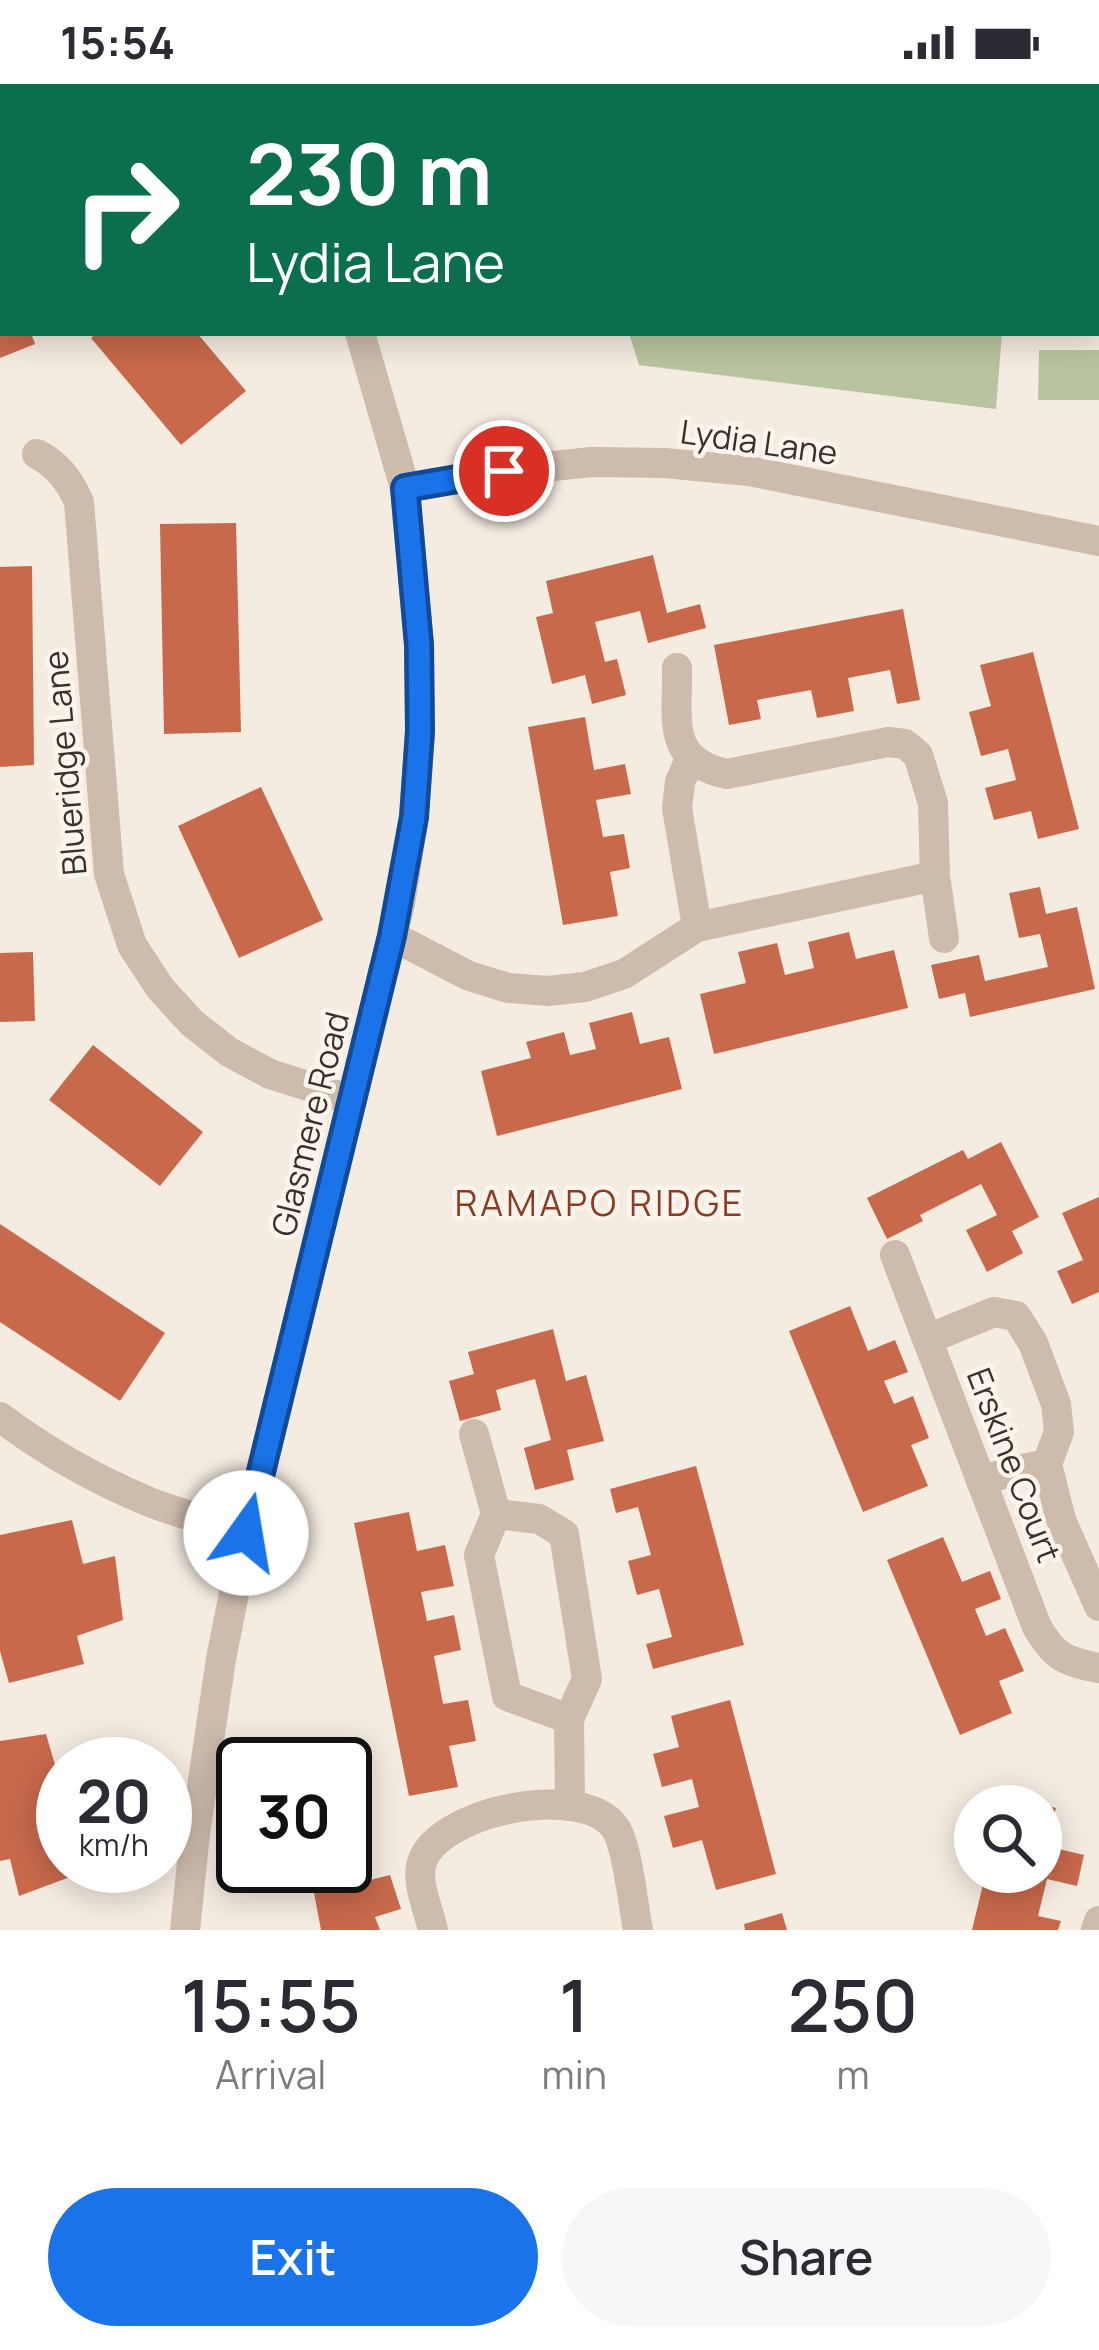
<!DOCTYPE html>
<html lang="en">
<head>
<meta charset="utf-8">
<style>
	:root { --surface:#fff; --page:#f7f7f7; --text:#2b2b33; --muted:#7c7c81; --accent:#1a73e8 }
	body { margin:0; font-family:Manrope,sans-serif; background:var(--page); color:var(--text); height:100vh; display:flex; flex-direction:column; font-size:45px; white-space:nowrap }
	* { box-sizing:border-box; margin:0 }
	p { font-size:39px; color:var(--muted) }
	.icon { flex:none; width:66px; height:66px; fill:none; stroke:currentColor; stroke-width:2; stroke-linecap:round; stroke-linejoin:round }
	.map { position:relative; height:1846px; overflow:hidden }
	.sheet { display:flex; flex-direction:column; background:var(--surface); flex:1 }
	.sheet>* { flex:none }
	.guide { position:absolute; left:0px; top:0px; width:1101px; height:252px; box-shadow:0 6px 30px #0003; background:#0b6e4f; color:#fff; overflow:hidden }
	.controls { position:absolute; left:954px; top:1701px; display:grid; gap:24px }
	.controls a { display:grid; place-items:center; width:108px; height:108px; border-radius:50%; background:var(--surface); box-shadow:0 6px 30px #0003; font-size:60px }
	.speed { position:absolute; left:36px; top:1653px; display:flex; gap:24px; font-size:60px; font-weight:700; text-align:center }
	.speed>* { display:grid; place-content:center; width:156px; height:156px; border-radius:50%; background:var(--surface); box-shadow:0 6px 30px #0003; line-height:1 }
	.speed small { font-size:30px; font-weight:400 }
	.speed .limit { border:6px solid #111; border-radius:18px; background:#fff; color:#111 }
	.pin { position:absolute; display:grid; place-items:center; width:102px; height:102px; color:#fff; margin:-51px; border:6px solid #fff; border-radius:50%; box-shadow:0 3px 12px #0007 }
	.me { position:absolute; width:132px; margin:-66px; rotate:13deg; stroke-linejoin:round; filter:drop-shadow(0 0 9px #0008) }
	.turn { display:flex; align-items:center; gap:42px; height:252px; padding:0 48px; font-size:54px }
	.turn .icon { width:156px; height:156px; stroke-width:2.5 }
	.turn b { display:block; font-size:84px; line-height:102px }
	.eta { display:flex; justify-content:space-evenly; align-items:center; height:204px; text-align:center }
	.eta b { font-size:72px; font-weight:600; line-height:84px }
	.cta { display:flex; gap:24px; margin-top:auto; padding:24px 48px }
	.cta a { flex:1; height:138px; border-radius:72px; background:var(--accent); color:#fff; font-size:48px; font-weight:600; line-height:138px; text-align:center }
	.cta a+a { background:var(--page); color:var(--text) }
	.status { display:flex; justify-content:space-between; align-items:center; height:84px; padding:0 60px; background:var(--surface); direction:ltr }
	.status svg { height:33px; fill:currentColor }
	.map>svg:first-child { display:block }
</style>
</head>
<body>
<div class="status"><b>15:54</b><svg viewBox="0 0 49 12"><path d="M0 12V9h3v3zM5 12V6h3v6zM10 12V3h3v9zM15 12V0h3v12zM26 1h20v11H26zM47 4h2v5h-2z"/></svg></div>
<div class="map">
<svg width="1099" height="1846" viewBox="0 0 1099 1846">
	<rect width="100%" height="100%" fill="#f4ebe1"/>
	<g fill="#b8c4a0">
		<path d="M554,0H1099V12L1098,3H554Z"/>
		<path d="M629,249H1002L996,325L639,281Z"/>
		<path d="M1039,266H1099V316H1038Z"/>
	</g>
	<g fill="#c8694b">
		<path d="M0,249H31L35,260L0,274Z"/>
		<path d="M97,249H197L246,307L181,361L91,254Z"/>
		<path d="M236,439L241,648L164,650L160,440Z"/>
		<path d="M653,471L667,529L700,520L706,544L648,559L640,527L595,538L605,578L617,575L626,611L592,620L585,591L552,600L536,533L553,529L546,497Z"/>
		<path d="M32,482L34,681L0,683V483Z"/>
		<path d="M903,525L920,616L897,620L890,586L848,594L854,627L817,634L811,606L757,616L761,635L729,641L714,561Z"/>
		<path d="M1033,568L1079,745L1038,755L1031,727L994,736L985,704L1016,696L1008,665L981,672L969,628L991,622L980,581Z"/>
		<path d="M585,633L594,686L625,680L631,710L596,716L603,753L624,750L630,784L610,788L618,832L563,841L528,643Z"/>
		<path d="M261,703L323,836L239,874L178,742Z"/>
		<path d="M1040,803L1046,830L1077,823L1095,905L970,933L965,909L939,915L931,881L979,871L985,897L1048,883L1040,850L1019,854L1009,809Z"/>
		<path d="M849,848L856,875L894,866L908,924L714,970L700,910L746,899L738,868L777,859L785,891L814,884L808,858Z"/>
		<path d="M33,868L35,937L0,938V869Z"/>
		<path d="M632,928L640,960L669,953L682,1005L497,1052L481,987L531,974L526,958L564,948L570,971L596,965L589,939Z"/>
		<path d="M93,961L203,1048L160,1102L49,1016Z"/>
		<path d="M1001,1058L1039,1133L1012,1147L1023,1169L987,1188L966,1146L997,1131L981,1100L920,1131L923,1137L887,1155L867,1114L963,1066L968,1075Z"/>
		<path d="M1099,1113V1208L1072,1220L1057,1187L1083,1176L1062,1129Z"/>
		<path d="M0,1140L165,1249L120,1317L0,1238Z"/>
		<path d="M850,1222L868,1267L895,1256L908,1288L884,1297L894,1320L913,1312L929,1354L911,1361L928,1402L863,1428L789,1247Z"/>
		<path d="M553,1245L566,1297L586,1291L604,1357L567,1366L574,1396L535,1406L524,1364L551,1356L535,1295L496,1306L501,1326L460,1337L449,1297L474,1290L468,1268Z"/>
		<path d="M696,1382L744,1561L653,1585L646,1560L672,1553L659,1505L637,1511L628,1477L651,1471L638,1423L616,1429L610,1405Z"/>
		<path d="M409,1428L417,1467L445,1461L454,1502L421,1508L427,1537L454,1531L461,1566L434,1572L443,1620L468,1616L476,1657L449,1662L458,1703L409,1712L354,1439Z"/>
		<path d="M72,1436L83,1480L115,1472L123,1536L77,1552L84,1580L9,1599L0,1567V1451Z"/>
		<path d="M943,1453L962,1498L990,1487L1001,1515L975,1525L986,1552L1005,1544L1024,1587L999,1597L1012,1629L960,1651L887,1476Z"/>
		<path d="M730,1616L776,1790L716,1806L702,1756L673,1764L664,1732L699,1723L692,1695L662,1703L653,1670L679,1663L671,1632Z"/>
		<path d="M46,1650L63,1708V1782H85L86,1787L19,1812L10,1775L0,1777V1657Z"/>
		<path d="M1004,1711L1056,1724L1046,1762L1084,1771L1077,1802L1047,1795L1038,1832L1061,1837L1058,1846H972L986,1788H1041V1722H1002Z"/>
		<path d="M349,1746L366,1797L390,1791L401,1825L375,1833L380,1846H321L309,1782H345V1747Z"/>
		<path d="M782,1829L787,1846H745L744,1840Z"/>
	</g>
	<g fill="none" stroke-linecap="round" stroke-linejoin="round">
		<g stroke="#cdbbac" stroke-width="30">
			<path d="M212,0L214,3"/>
			<path d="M37,370C59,382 69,396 79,418L109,790L132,861L160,904L192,939L229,968L270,990L352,1016"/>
			<path d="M405,404L504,387L592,378L664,379L749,387L1099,457"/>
			<path d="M677,584C678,635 665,677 727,690L888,658L905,660L918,671L933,719L935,792L944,854"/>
			<path d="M690,675L680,698L677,724L697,843"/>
			<path d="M392,852L469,892L508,904L548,907L585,903L624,890L697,843L935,792"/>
			<path d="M895,1171L1037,1543C1055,1574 1065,1577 1099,1584"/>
			<path d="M928,1255L994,1228L1016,1232L1033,1259L1056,1320L1059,1348L1047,1380L1061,1436L1099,1522"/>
			<path d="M0,1333C45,1367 95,1395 147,1417C179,1430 214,1438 246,1449"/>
			<path d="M474,1350L496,1430"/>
			<path d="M981,1397L1012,1387L1047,1380"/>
			<path d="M569,1635L507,1612L479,1471L496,1430L539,1435L564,1450L587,1595L569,1635L570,1722"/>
			<path d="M185,1846L195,1750L221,1575L246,1449L400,820L414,732L420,647L419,561L405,404L360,249"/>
			<path d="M433,1846C429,1827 417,1801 421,1782C432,1727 585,1696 616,1745C628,1765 633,1821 638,1846"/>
			<path d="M1096,1846L1099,1837"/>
		</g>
	</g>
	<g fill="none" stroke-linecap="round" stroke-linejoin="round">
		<g stroke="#114b97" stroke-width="30">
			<path id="route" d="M246,1449L392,852L414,733L420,647L419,561L405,404L504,387"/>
		</g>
		<use href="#route" stroke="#1a73e8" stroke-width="21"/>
	</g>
	<g text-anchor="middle" stroke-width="9" stroke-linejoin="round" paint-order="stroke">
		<g font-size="33" fill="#3b302b" stroke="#fbf5ee">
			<text transform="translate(759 358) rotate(8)" y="12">Lydia Lane</text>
			<text transform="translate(65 679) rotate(-95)" y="12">Blueridge Lane</text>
			<text transform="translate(310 1040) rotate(-76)" y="12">Glasmere Road</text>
			<text transform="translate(1014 1381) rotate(69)" y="12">Erskine Court</text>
		</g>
		<g font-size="36" letter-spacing="3" fill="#8c3b22" stroke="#fbf5ee">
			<text x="600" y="1132">RAMAPO RIDGE</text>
		</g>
	</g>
</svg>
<div class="controls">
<a><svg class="icon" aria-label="search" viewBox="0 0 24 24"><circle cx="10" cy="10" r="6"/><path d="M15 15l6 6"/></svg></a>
</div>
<div class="speed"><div>20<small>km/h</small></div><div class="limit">30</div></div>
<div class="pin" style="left:504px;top:387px;background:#d93025"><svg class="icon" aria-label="arrive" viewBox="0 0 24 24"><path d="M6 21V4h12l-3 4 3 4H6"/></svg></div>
<svg class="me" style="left:246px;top:1449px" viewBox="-20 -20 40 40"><circle r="19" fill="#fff"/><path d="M0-13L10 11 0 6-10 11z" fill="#1a73e8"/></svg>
<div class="guide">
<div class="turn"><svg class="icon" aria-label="right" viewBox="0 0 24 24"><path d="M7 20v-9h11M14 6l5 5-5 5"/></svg><div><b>230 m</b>Lydia Lane</div></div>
</div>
</div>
<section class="sheet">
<div class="eta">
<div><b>15:55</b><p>Arrival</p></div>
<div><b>1</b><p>min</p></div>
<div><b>250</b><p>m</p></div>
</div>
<div class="cta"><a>Exit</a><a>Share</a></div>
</section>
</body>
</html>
